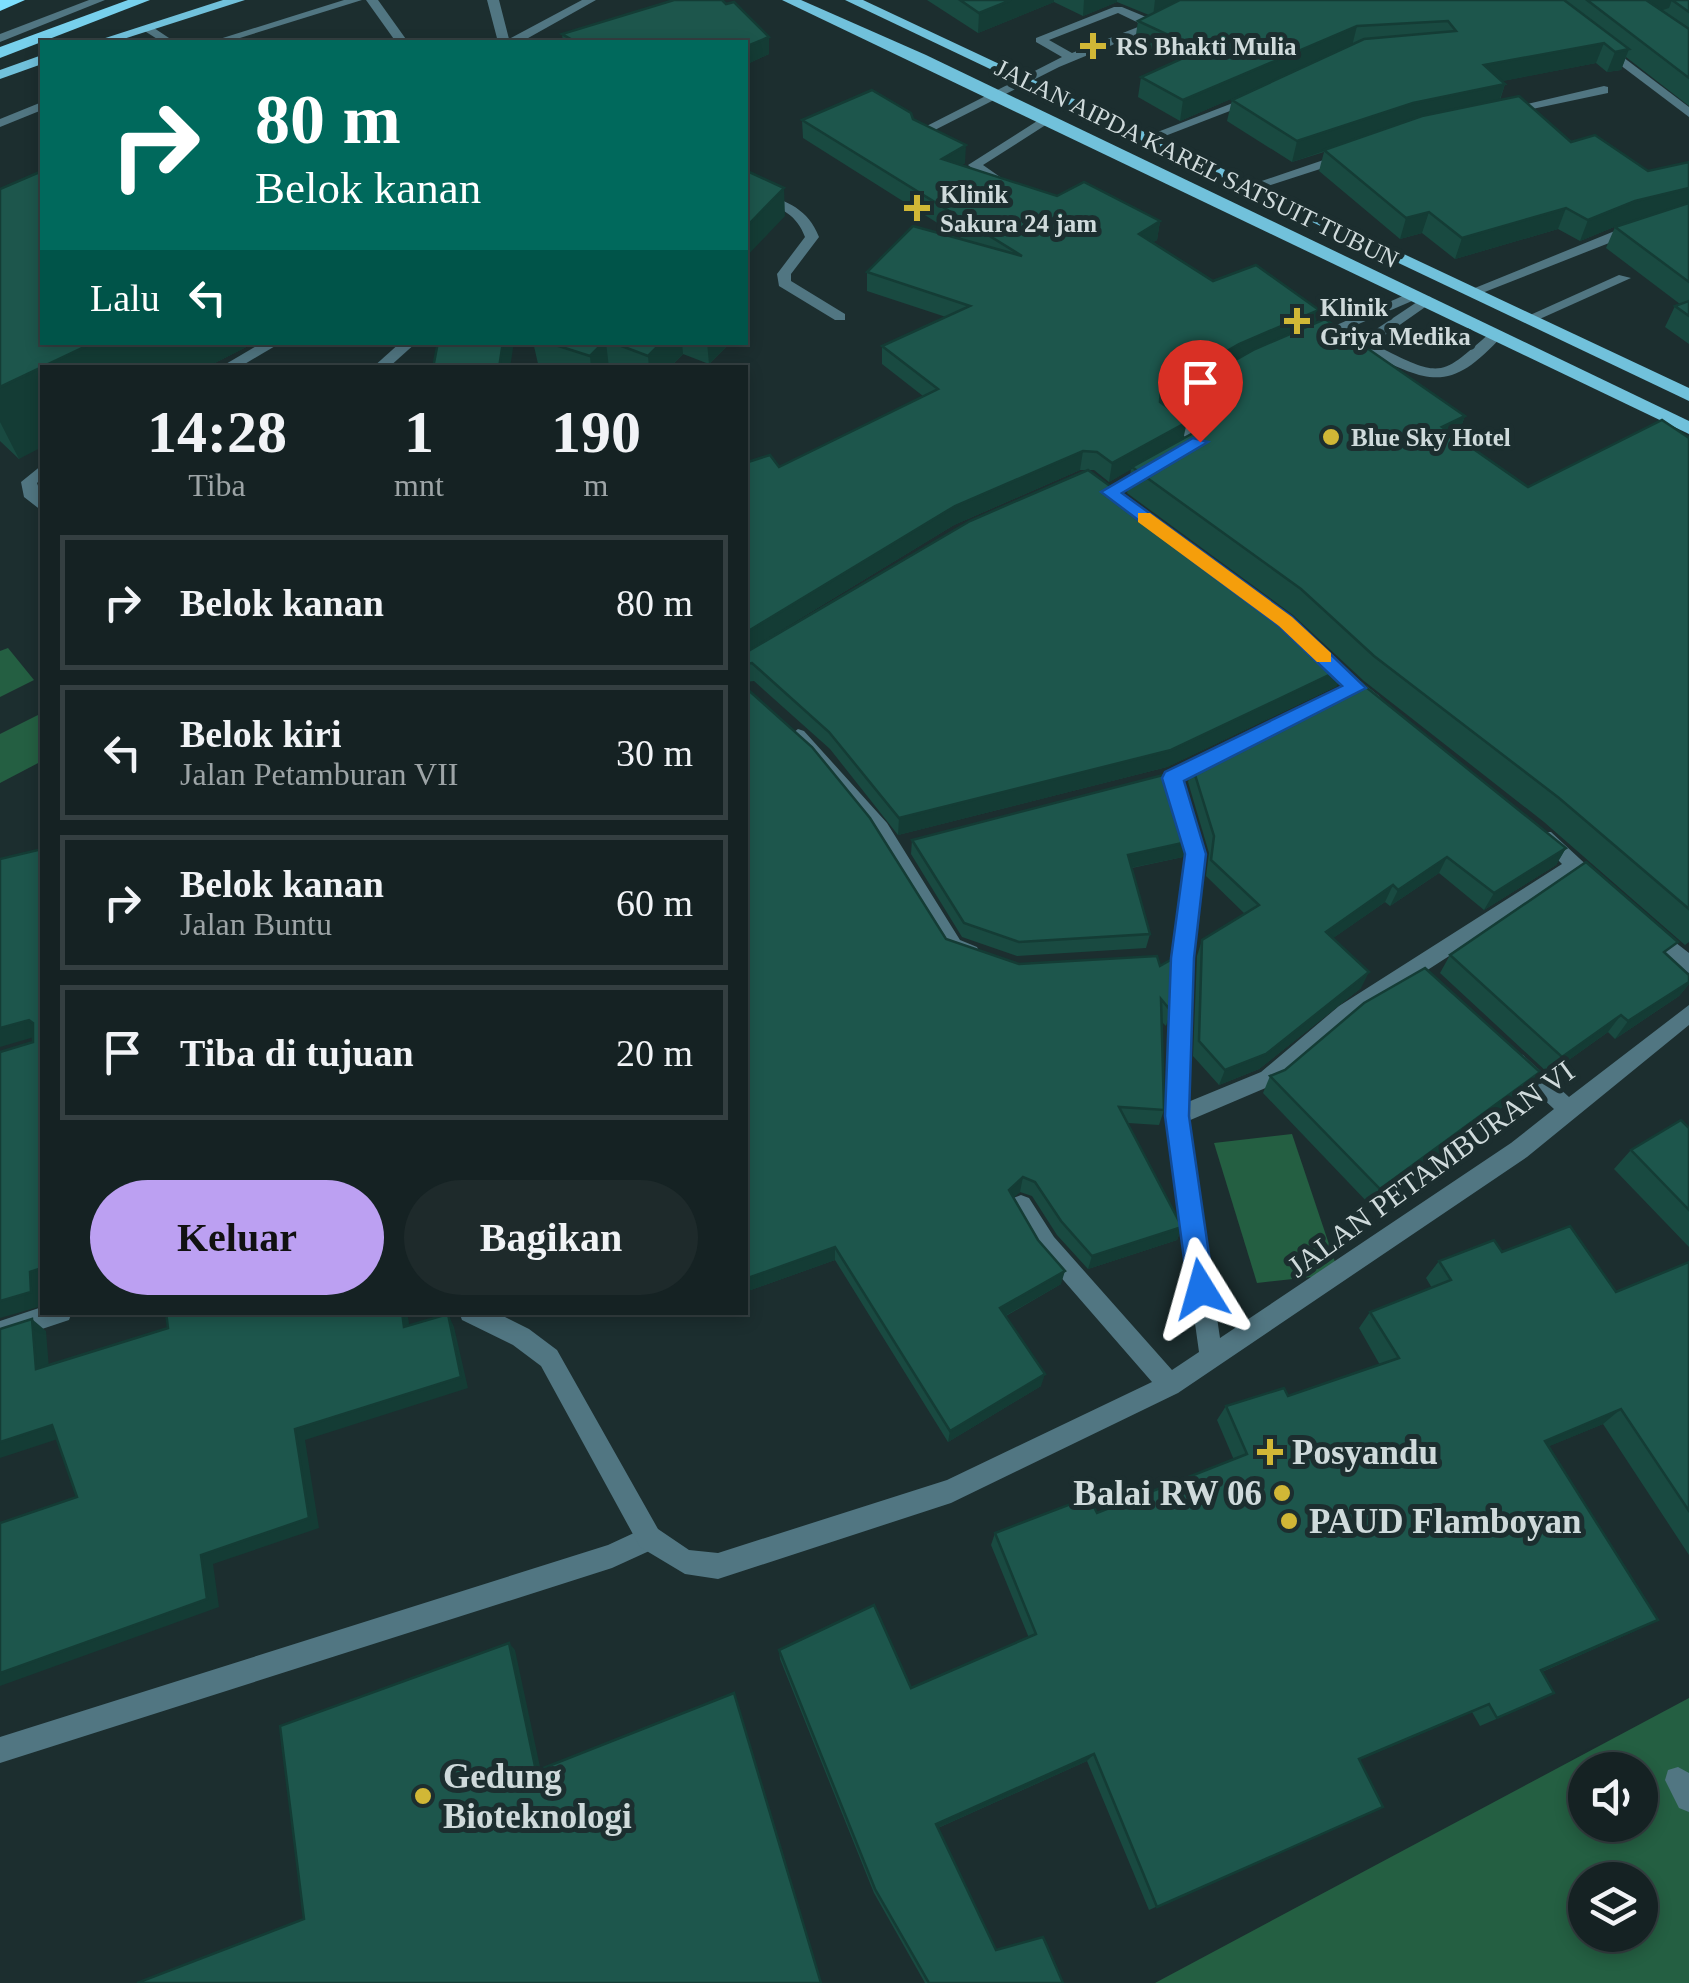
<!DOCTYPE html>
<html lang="id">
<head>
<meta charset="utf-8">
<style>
	:root { --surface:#152223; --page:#1e2a2b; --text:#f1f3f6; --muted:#9da4a6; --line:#343f41; --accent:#bca0f2 }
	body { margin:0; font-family:Georgia,serif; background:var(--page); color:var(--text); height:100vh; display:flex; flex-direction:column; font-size:38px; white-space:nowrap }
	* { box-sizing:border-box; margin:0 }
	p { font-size:32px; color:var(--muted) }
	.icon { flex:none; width:55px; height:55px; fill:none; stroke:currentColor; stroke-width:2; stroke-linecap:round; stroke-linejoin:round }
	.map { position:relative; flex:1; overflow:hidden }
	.drawer { position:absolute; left:40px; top:365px; width:708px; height:950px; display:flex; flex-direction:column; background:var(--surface); border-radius:0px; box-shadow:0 5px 15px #0003,0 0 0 2px var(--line) }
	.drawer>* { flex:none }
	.top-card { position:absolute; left:40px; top:40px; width:708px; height:305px; border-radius:0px; box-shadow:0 5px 15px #0003,0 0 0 2px var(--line); background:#00695c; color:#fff; overflow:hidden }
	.fabs { position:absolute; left:1568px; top:1752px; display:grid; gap:20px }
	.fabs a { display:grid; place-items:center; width:90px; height:90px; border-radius:50%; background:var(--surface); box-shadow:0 5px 15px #0003,0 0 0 2px var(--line); font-size:50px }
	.pin { position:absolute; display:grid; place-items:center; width:85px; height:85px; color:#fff; margin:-102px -42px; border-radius:50% 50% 50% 0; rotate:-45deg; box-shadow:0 0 10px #0007 }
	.pin .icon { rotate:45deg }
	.me { position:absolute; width:110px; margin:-55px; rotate:352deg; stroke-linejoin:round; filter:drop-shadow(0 0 8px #0008) }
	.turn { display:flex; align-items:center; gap:35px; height:210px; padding:0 50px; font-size:45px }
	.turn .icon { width:130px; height:130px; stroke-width:2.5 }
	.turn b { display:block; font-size:70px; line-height:85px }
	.then { display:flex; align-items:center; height:95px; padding:0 50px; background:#0003; gap:20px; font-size:38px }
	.eta { display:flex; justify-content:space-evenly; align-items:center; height:170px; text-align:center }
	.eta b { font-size:60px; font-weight:700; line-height:70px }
	.primary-button { display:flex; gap:20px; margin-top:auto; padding:20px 50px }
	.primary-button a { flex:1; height:115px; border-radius:60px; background:var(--accent); color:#111; font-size:40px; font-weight:700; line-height:115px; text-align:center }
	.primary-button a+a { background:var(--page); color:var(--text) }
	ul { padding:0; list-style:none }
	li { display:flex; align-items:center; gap:30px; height:135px; margin:0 20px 15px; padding:0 30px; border:5px solid var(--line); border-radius:0px }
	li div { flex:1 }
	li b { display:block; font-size:38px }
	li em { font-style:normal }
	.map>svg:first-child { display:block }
</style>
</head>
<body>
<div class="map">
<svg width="1689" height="1983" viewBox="0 0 1689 1983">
	<rect width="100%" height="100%" fill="#1c2e2f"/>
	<g fill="#245f42" fill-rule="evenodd">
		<path d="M8,648L34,680L0,697V651Z"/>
		<path d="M42,713V761L0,783V734Z"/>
		<path d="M1292,1134L1339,1274L1257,1283L1214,1143Z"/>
		<path d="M1689,1698V1983H1155ZM1585,1770H1640V1825H1585ZM1585,1880H1640V1935H1585Z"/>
	</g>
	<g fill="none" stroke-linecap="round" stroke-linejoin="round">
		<g fill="#517682" fill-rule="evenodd">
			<path d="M89,0H105L0,42V34Z"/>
			<path d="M344,0H362L227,42H210Z"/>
			<path d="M366,0H378L408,42H396Z"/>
			<path d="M487,0H499L509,39L582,0H596L521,42H498Z"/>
			<path d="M1114,7H1122L1163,24L1059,67L923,136L913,133L1062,57L1036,42V38ZM1118,13L1143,25L1072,53L1049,40Z"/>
			<path d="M147,25L151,26L175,42H162L143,30L141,28Z"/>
			<path d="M1604,86L1608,87V93L1504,115L1498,111Z"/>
			<path d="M1251,96L1261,99L1152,141L1142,138Z"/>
			<path d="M42,102V110L0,127V119Z"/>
			<path d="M1045,116L1055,119L983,165L1003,179V185H993L968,165Z"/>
			<path d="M1347,152L1353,156L1351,159L1258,189L1247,186Z"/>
			<path d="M745,189C777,198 806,203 819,237L791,274V281L845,314V320H835L779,286L777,274L805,237C795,209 771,204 745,197Z"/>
			<path d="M1619,275L1631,278L1533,322L1521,319Z"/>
			<path d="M1426,296L1431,297V303L1381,338L1383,349C1443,379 1442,375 1491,332L1503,335C1453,390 1433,386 1371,354L1369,334Z"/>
			<path d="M263,342H282L238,368H219Z"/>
			<path d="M401,342H417L388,368H372Z"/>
			<path d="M42,465V478L37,483L42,497V511L24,497L21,482Z"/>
			<path d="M649,1526L658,1529L661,1538L658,1547L612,1568L0,1763V1737L608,1545Z"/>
			<path d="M1678,1767L1689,1773V1812L1679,1808L1665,1780L1668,1770Z"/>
		</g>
		<g fill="#517682" fill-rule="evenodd">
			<path d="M1689,3V10L1655,19L1689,43V52L1640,18Z"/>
			<path d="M1599,45H1607L1689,107V117L1599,49Z"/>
			<path d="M1689,209V217L1637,232L1477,295L1465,292L1627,226Z"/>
			<path d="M1414,291L1421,295L1419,298L1319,341L1307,338Z"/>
			<path d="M1207,384L1214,389L1212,392L1174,414L1208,442L1191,453H1181V447L1190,441L1157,414Z"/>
			<path d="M1152,464L1160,469L1157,472L1116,496H1104L1102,492Z"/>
			<path d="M1323,651L1379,696L1382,700L1379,704H1367L1317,661L1314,657L1317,653Z"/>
			<path d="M798,729L804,731L887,823L960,940L977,947L980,953L977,959L970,961L946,952L873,833L792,741L789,736Z"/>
			<path d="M1173,770L1182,777L1205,854L1193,958L1188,1102L1261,1072L1339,1006L1562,864L1535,837L1537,832H1551L1607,884L1597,892L1575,875L1353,1018L1275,1084L1188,1121L1220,1338L1511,1143L1554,1109L1509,1067L1506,1061L1509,1055L1516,1052L1523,1055L1569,1097L1689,1005V1025L1527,1157L1178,1393L951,1503L718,1579L685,1574L640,1547L541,1366L513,1345L462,1320L459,1312H495L529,1329L557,1350L658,1529L689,1550L718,1553L947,1480L1152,1382L1038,1251L1013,1212L1010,1205L1013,1198L1021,1195L1029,1198L1054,1237L1172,1370L1199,1352L1166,1116L1173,958L1187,854L1164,777Z"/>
			<path d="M1653,925L1689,953V973L1682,971L1646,939L1643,933L1646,927Z"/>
			<path d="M42,1307V1312H72L69,1320L0,1343V1321Z"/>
		</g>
		<g fill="#71c1db" fill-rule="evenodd">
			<path d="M223,0H245L114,42H93Z"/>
			<path d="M782,0H801L926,55L1689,421V434Z"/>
			<path d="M845,0H863L1689,388V401Z"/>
			<path d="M42,55V64L0,79V70Z"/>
		</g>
		<path fill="#77d0ec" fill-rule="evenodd" d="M128,0H150L0,58V47Z"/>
		<path fill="#7ddffe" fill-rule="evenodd" d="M0,0H25L0,11Z"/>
	</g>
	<g fill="#194a41" fill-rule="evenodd">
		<path d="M927,0H1689V106L1626,57L1621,70L1607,72L1596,63L1502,81L1505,84L1500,100L1571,142L1648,171L1689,162V344L1665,327L1675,306L1680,304L1606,248L1615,227L1642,218L1626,222L1580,241L1558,229L1455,259L1422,233L1400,239L1319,171L1324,152L1292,162L1227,121L1232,100L1297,70L1180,121L1138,97L1141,77L1177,61L1135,41L1138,21L1149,15L1117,2L1083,16L1054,2L978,33Z"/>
		<path d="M562,34L769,37V54L745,65V42H563Z"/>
		<path d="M913,119L965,163L962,165L1057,196L1160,221L1157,240L1153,242L1213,281L1319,310L1315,323L1465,416L1457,437L1528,487L1689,438V942L1685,945L1544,822L1364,681L1293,615L1127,493L1131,469L1109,482L1094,470H1080L954,525L745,652V463L779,467L923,396L882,364V346L946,317L867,291V272L966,241L803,138L802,120ZM1185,391L1181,415L1199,430L1184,438L1164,404Z"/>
		<path d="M0,189L256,342L205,368H42L19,459L0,441Z"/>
		<path d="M533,342H731L709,364L683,354L669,368H539Z"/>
		<path d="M745,653L1337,686L1167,767L898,835L830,749L754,681L745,682Z"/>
		<path d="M1192,765L1566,848L1556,865L1484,910L1439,873L1390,906L1385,902L1333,938L1361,988L1259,1069L1219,1085L1193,1056L1197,956L1202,940L1245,914L1206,876L1209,853L1188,782Z"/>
		<path d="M912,840L1187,842L1183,857L1132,868L1150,934L1146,948L1017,956L962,937L911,854Z"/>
		<path d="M946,939L1019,964L1157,956L1171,1011L1166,1026L1161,1021L1164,1110L1159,1125L1128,1123L1182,1227L1177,1240L1088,1269L1057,1235L1032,1196L1020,1192L1014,1197L1061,1284L1006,1316L1041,1386L948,1442L835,1260L745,1292Z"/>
		<path d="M1450,955H1667L1689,975V984L1679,996L1615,1039L1608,1032L1549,1074L1440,973Z"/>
		<path d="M1270,1076L1527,1089L1370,1205L1263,1093Z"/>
		<path d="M1689,1128V1247L1614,1169L1631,1150Z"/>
		<path d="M1502,1252L1616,1292L1689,1262V1555L1603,1424L1549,1446L1637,1630L1542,1672L1536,1702L1480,1726L1472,1712L1359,1760L1383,1807L1149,1910L1087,1761L938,1828L996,1950L1063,1983H925L874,1893L780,1659L779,1650L911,1688L1029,1638L991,1545L995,1533L1097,1513L1234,1460L1217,1420L1226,1406L1288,1396L1380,1365L1359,1328L1370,1312L1432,1288L1426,1278L1439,1261Z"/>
	</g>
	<g fill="#143c35">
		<path d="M1011,0H1054V2L978,33L979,13Z"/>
		<path d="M1084,0H1117V2L1083,16Z"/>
		<path d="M1155,0H1186L1153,17Z"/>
		<path d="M1644,0H1689H1672L1669,8L1636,19Z"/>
		<path d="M1357,26L1352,46L1180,121L1183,100Z"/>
		<path d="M769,37V54L745,65V47Z"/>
		<path d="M1604,43L1596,63L1477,86L1484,65Z"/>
		<path d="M1629,49L1621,70L1607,72L1615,52Z"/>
		<path d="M1505,84L1498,104L1407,123L1292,162L1297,141L1413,103Z"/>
		<path d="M966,145L965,163L941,177L942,159Z"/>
		<path d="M784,188L785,216L745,258V228Z"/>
		<path d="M1689,188V207L1626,222L1580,241L1588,220L1635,201Z"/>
		<path d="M1566,208L1558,229L1455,259L1462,238Z"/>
		<path d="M1429,212L1422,233L1400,239L1406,218Z"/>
		<path d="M1160,221L1157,240L1136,252L1139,234Z"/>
		<path d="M748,295L750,324L745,329V298Z"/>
		<path d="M1319,310L1314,329L1186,388L1185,391L1157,408L1161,389L1239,344Z"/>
		<path d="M95,342H256L205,368H42V447L19,459L0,422V387Z"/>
		<path d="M503,342H514L510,368H499Z"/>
		<path d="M604,342H606L609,368H591L590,356Z"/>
		<path d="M662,342H682L683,354L669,368H649L648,356Z"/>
		<path d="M707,342H731L709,364Z"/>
		<path d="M1465,416L1455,442L1442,427Z"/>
		<path d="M1187,422L1183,440L1109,482L1112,463Z"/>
		<path d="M1083,451L1080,470L954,525L745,652V633L955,506Z"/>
		<path d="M1344,668L1337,686L1167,767L898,835L899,818Z"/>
		<path d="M1187,842L1183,857L1125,869L1128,855Z"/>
		<path d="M1566,848L1556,865L1484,910L1494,893Z"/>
		<path d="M1447,857L1439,873L1390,906L1398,890Z"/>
		<path d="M1393,885L1385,902L1319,948L1326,932Z"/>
		<path d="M1369,972L1361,988L1259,1069L1219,1085L1225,1070Z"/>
		<path d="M1689,982V984L1679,996L1615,1039L1628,1021Z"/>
		<path d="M1621,1015L1608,1032L1549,1074L1562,1057Z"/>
		<path d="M29,1020L41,1035L0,1047V1028Z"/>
		<path d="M1540,1072L1527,1089L1370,1205L1380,1189Z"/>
		<path d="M1023,1177L1020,1192L1007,1204L1009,1190Z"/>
		<path d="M1182,1227L1177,1240L1088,1269L1092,1256Z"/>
		<path d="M835,1247V1260L745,1292V1279Z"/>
		<path d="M42,1268V1306L0,1318V1301L30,1272Z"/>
		<path d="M1065,1271L1061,1284L998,1320L1000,1308Z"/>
		<path d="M402,1312H407L412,1340L404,1327Z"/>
		<path d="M448,1314L454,1327L468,1388L305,1440L319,1528L213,1564L219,1607L0,1686V1673L201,1555L295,1429Z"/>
		<path d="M32,1319L46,1331L50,1381L36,1369Z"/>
		<path d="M1045,1374L1041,1386L948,1442L950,1431Z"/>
		<path d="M1621,1409L1603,1424L1528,1455L1545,1441Z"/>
		<path d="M52,1425L67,1436L0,1458V1442Z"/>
		<path d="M1658,1620L1637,1630L1523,1680L1541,1670Z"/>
		<path d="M509,1643L515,1650L542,1776L536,1771Z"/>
		<path d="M1489,1704L1472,1712L1345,1766L1359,1759Z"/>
		<path d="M1094,1754L1087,1761L933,1830L936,1824Z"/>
	</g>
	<g fill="#1d564c" stroke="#143c35" stroke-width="2.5">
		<path d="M674,0H722L726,4L734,2L769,37L745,47V42H576L562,34Z"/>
		<path d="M960,0H1011L979,13Z"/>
		<path d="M1180,0H1564L1629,49L1615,52L1604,43L1484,65L1505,84L1413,103L1297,141L1232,100L1364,39L1456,31L1448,21L1357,26L1183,100L1141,77L1201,50L1138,21Z"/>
		<path d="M1587,0H1646L1689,29V78Z"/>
		<path d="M1672,0H1689V12Z"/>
		<path d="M872,90L911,113L913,119L966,145L942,159L1057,196L1084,182L1160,221L1139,234L1213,281L1256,265L1319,310L1239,344L1161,389L1160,402L1187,422L1112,463L1097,452L1083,451L955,506L745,633V463L770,455L779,467L938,389L882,346L970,306L867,272L913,226L1022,256L802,120Z"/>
		<path d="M1519,96L1571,142L1595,135L1648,171L1689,162V188L1635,201L1588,220L1566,208L1462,238L1429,212L1406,218L1324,150L1422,116Z"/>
		<path d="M745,170L784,188L745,228Z"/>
		<path d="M42,171V342H95L0,387V189Z"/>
		<path d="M1689,203V282L1615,227Z"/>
		<path d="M1689,301V316L1675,306Z"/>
		<path d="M1325,319L1465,416L1442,427L1528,487L1662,420L1689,438V909L1559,798L1374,656L1301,589L1132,467L1213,422V410L1186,388L1255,349Z"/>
		<path d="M438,342H503L499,368H433Z"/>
		<path d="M546,342H604L590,356Z"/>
		<path d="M611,342H662L648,356Z"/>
		<path d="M1088,470L1282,611L1344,668L1171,750L899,818L829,732L752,663L745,664V653L970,521Z"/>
		<path d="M1361,683L1566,848L1494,893L1447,857L1398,890L1393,885L1326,932L1369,972L1266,1054L1225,1070L1199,1041L1202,940L1259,905L1211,860L1214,836L1192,765Z"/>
		<path d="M745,687L812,747L870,818L946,939L1019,964L1157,956L1160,966L1174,958L1171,1011L1161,999L1164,1110L1119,1107L1182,1227L1092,1256L1061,1221L1035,1182L1023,1177L1009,1190L1038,1240L1065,1271L1000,1308L1045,1374L950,1431L835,1247L745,1279Z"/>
		<path d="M1167,774L1187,842L1128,855L1150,934L1019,942L964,923L912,840Z"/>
		<path d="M42,849V1268L30,1272L31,1292L0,1301V1052L33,1042V1023L29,1020L0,1028V859Z"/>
		<path d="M1586,862L1678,942L1664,952L1689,975V982L1628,1021L1621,1015L1562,1057L1450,955Z"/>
		<path d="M1425,968L1540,1072L1380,1189L1270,1076L1285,1070L1364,1003Z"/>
		<path d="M1681,1120L1689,1128V1210L1631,1150Z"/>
		<path d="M1570,1226L1616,1292L1689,1262V1511L1621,1409L1545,1441L1658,1620L1541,1670L1554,1693L1497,1718L1489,1704L1359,1759L1383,1807L1157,1907L1094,1754L936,1824L996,1950L1043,1937L1063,1983H929L875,1889L779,1650L874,1605L911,1688L1036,1634L995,1533L1089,1497L1097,1513L1247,1454L1226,1406L1284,1388L1288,1396L1399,1358L1370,1312L1451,1280L1439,1261L1494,1240L1502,1252Z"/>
		<path d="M166,1312H402L404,1327L448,1314L461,1377L295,1429L309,1518L201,1555L207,1599L0,1673V1523L77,1497L52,1425L0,1442V1329L32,1319L36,1369L168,1328Z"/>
		<path d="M509,1643L536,1771L734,1693L821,1983H137L304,1919L280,1726Z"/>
	</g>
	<path fill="#1a73e8" stroke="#114b97" stroke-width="2.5" d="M1193,438L1208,442L1122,493L1292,617L1366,688L1184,781L1206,854L1194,958L1189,1116L1214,1289L1210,1298L1201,1301L1192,1298L1188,1289L1165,1116L1171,958L1185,854L1162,778L1165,772L1342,686L1279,626L1101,492Z"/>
	<path fill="#f59e0b" d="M1138,513H1150L1292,617L1331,653V662H1317L1279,626L1138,522Z"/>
	<g fill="#d1b736" stroke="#1c2e2f" stroke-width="4">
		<path d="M1088 31h10v10h10v10h-10v10h-10v-10h-10v-10h10z"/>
		<path d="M912 193h10v10h10v10h-10v10h-10v-10h-10v-10h10z"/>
		<path d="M1292 306h10v10h10v10h-10v10h-10v-10h-10v-10h10z"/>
		<circle cx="1331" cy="437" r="10"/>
		<path d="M1265 1437h10v10h10v10h-10v10h-10v-10h-10v-10h10z"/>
		<circle cx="1282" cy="1493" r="10"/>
		<circle cx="1289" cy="1521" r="10"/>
		<circle cx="423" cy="1796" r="10"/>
	</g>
	<g text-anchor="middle" stroke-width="10" stroke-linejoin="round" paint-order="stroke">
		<g font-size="25" font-weight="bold" fill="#cfdadb" stroke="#1c2e2f" text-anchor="start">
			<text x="1116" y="55">RS Bhakti Mulia</text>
			<text x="940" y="203">Klinik<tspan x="940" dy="29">Sakura 24 jam</tspan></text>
			<text x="1320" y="316">Klinik<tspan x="1320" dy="29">Griya Medika</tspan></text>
			<text x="1351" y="446">Blue Sky Hotel</text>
		</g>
		<g font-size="25" fill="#cfdadb" stroke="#1c2e2f">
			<text transform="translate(1197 163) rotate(26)" y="9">JALAN AIPDA KAREL SATSUIT TUBUN</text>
		</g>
		<g font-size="30" fill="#cfdadb" stroke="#1c2e2f">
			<text transform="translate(1431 1169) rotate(-36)" y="10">JALAN PETAMBURAN VI</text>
		</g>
		<g font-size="35" font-weight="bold" fill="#cfdadb" stroke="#1c2e2f" text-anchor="start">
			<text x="1292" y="1464">Posyandu</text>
			<text x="1262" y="1505" text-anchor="end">Balai RW 06</text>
			<text x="1309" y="1533">PAUD Flamboyan</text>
			<text x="443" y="1788">Gedung<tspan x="443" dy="40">Bioteknologi</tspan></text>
		</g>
	</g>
</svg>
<div class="fabs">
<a><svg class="icon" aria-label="sound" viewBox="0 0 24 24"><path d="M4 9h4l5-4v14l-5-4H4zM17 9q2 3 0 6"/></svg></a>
<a><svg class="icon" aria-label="layers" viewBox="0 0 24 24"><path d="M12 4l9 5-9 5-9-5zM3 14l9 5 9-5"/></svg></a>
</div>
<div class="pin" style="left:1200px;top:442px;background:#d93025"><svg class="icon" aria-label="arrive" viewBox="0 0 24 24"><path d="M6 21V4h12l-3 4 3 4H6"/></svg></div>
<svg class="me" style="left:1201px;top:1289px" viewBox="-20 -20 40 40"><path d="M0-17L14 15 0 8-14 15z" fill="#1a73e8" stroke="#fff" stroke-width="4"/></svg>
<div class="top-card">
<div class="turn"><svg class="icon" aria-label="right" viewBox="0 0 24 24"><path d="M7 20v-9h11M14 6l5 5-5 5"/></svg><div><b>80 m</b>Belok kanan</div></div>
<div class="then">Lalu<svg class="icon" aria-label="left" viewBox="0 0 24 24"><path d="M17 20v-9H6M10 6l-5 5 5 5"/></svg></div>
</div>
<section class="drawer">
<div class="eta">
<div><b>14:28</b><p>Tiba</p></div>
<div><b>1</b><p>mnt</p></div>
<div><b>190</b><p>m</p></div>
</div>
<ul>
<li><svg class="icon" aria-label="right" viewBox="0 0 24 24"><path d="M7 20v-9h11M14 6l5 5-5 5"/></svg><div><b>Belok kanan</b></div><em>80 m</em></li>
<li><svg class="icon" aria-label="left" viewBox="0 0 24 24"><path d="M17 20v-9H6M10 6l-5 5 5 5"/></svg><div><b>Belok kiri</b><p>Jalan Petamburan VII</p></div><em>30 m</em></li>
<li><svg class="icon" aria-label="right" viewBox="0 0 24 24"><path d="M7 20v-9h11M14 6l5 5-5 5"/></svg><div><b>Belok kanan</b><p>Jalan Buntu</p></div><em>60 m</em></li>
<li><svg class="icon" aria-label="arrive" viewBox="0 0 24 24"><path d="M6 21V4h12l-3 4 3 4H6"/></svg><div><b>Tiba di tujuan</b></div><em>20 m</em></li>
</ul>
<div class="primary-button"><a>Keluar</a><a>Bagikan</a></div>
</section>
</div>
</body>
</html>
